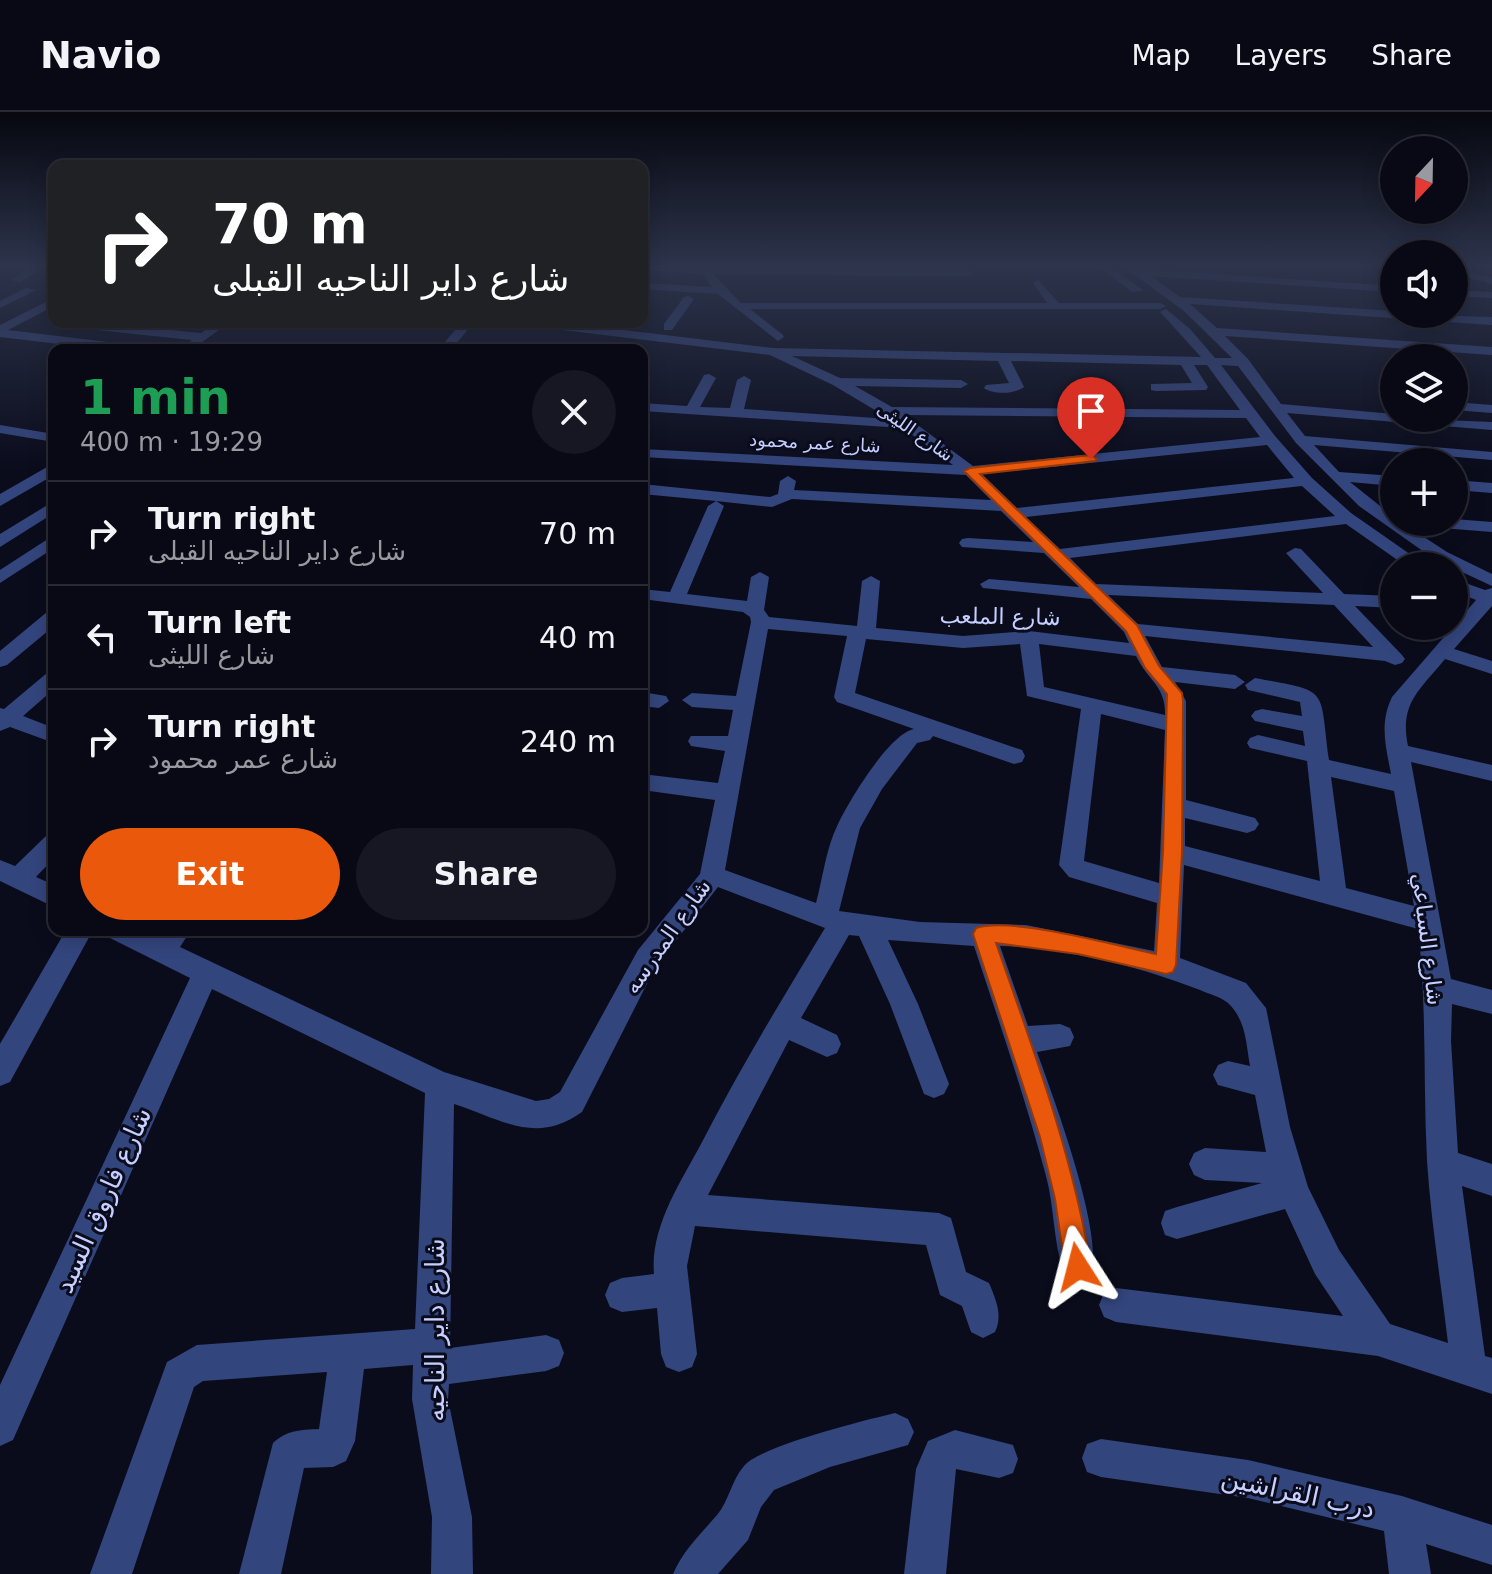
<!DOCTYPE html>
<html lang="en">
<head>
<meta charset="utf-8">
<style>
	:root { --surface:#080915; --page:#161722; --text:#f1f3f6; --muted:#989aa0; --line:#292a34; --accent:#ea580c }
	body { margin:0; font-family:"DejaVu Sans",Vazirmatn,sans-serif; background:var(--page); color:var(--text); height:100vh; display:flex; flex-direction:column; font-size:30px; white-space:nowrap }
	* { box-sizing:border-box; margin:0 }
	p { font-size:26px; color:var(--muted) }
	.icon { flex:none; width:44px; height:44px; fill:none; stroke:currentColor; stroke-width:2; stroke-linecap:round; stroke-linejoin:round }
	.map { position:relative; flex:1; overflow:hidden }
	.panel { position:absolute; left:48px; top:232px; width:600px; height:592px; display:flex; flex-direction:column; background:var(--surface); border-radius:16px; box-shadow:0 4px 20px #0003,0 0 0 2px var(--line) }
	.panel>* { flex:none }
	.guide { position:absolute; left:48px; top:48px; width:600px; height:168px; border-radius:16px; box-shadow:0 4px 20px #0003,0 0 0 2px var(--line); background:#202124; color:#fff; overflow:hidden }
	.needle { width:52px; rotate:202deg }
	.tools { position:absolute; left:1380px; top:24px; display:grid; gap:16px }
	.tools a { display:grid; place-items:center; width:88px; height:88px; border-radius:50%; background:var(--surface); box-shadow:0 4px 20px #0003,0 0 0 2px var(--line); font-size:40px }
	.pin { position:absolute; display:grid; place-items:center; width:68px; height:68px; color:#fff; margin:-82px -34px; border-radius:50% 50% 50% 0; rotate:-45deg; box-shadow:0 0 8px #0007 }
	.pin .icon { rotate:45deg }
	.me { position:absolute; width:88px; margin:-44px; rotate:351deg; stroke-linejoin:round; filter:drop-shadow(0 0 6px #0008) }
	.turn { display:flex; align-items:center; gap:28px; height:168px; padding:0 32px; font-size:36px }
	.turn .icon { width:104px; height:104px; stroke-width:2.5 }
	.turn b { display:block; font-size:56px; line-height:68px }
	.round { display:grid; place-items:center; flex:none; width:84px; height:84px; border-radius:42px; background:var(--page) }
	.head { display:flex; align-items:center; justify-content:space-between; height:136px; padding:0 32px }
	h1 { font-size:48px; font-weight:700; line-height:60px; color:#1e9e55 }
	.button { display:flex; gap:16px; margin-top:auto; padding:16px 32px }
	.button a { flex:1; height:92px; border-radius:48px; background:var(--accent); color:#fff; font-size:32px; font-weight:700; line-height:92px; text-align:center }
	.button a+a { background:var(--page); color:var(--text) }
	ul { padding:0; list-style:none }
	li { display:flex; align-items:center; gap:24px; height:104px; padding:0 32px; border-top:2px solid var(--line) }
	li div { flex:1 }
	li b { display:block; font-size:30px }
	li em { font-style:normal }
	header { display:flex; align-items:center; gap:48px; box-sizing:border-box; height:112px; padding:0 40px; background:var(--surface); border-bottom:2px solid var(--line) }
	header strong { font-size:38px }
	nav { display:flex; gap:44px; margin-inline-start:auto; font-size:28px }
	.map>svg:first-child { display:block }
</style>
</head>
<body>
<header>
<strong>Navio</strong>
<nav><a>Map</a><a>Layers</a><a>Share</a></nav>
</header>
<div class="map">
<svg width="1492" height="1462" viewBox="0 0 1492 1462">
	<rect width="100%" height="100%" fill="#0a0c1c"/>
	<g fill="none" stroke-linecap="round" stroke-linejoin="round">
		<g fill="#33457d" fill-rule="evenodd">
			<path d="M37,152H50L20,170L11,168Z"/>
			<path d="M642,152L700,155L699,152H709L711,156L969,158L974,161L969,164L713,162L741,191H1047L1033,171L1038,168L1059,191H1160L1166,194L1160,197H750L782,222L784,225L778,229L718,182L642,177V171L712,175L702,162L642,158Z"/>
			<path d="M1094,152H1106L1143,178L1133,180Z"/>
			<path d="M1120,152H1132L1140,157L1394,174V180L1151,164L1180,185L1394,199V202L1492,205V213L1190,192L1217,216L1492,235V243L1225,224L1248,247L1281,292L1394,302V306L1492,310V318L1287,301L1305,324L1492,340V348L1314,333L1339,360L1394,364V374L1350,370L1394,405V410H1401L1447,440L1492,462V474L1434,447L1359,394L1296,331L1238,254L1221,253L1275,324L1312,366L1351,401L1427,454H1406L1346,412L1070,446L1096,472L1323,481L1286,441L1295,436L1301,437L1344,482L1394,484V496L1355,494L1402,543L1405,547L1402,551L1395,553L1385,549L1145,524L1162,555L1235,563L1245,570L1235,577L1175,570L1186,589V688L1255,706L1259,712L1255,718L1247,721L1185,706V734L1320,769L1307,649L1250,636L1247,631L1250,626L1258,623L1305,634L1303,619L1255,609L1251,604L1255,599L1262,597L1302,604L1300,590L1248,578L1245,573L1255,566C1331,580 1319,574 1329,648L1391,662C1386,635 1379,612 1392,585L1476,488L1454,479V467L1485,478L1492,476V494L1454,537L1492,549V562L1445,547C1420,578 1399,591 1408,634L1492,653V669L1411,650L1451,867L1492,878V902L1452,892L1451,929L1458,1041L1492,1052V1084L1462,1074L1485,1244L1492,1246V1282L1378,1244L1116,1210L1104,1205L1099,1193L1104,1181L1116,1176L1343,1204L1315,1162L1285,1097L1177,1127L1165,1123L1161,1111L1165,1099L1177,1095L1262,1071L1205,1068L1194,1063L1189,1052L1194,1041L1205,1036L1266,1040L1255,983L1218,973L1213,963L1218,953L1228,949L1250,954C1246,931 1246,908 1228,891C1221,885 1209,882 1200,878C1138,854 1067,836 1000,834L1028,914L1060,912L1070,916L1074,925L1070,934L1037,940C1053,985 1107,1127 1090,1167L1078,1172L1066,1167C1053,1135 1055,1097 1046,1064C1025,985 999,910 974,834L888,828L918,892L949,972L944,982L934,986L924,982L890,892L859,824L849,823L801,906L837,923L841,932L837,941L827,945L789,928L708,1083L939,1101L951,1106L966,1160L989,1171C996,1188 1003,1203 995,1220L983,1226L971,1220L962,1194L940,1183L926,1133L695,1114L687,1154L697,1242L692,1255L679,1260L666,1255L661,1242L657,1196L622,1200L610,1195L605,1183L610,1171L622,1166L654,1162C650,1116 680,1071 701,1032C739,958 782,887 825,816L718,775L656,854L582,1000C536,1033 503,1008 454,992L450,1236L546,1223L559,1228L564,1241L559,1254L546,1259L449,1272L448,1287L472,1405L473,1462H431L432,1405L412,1287L413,1253L364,1257L355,1329L346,1349L333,1355L304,1356L281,1462H239L273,1331C287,1318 300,1318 319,1317L327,1260L203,1269L194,1275L132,1462H90L167,1250L197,1233L415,1217L425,981L212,877L13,1328L0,1334V1273L190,866L110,826L106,818H144L157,824L162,818H191L180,835L444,960L536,989L549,987L560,980L638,838L700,762L715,688L642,678V662L718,671L725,639L691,634L688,629L691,624H728L733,598L692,595L682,588L692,581L736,584L751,510L750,505L743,500L642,487V477L670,480L708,394L716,389L642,382V372L770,385L778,382L780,369L788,364L796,369L794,378L991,388L966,363L642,345V337L953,353L903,316L642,299V291L687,294L704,263L709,262L716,266L700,295L730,296L737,268L744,264L751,268L744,297L890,307L833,273L770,243L529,214L523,210H558L773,236L1201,245L1162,202L1160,200L1166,197L1190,217L1215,246H1232L1184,199ZM792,244L998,249L1009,271L986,273L984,276C993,283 1015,282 1024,275L1011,249L1181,253L1192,271L1151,272V278L1156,279L1206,278L1208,275L1194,253H1207L1240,298L892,295L855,274L961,276L968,272L961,268L840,266ZM904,303L1246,306L1260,325L973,354ZM1267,333L1294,366L1017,396L982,362ZM1302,374L1335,404L1060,437L1026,405ZM792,387L1001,399L1033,430L968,426L962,427L959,431L962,435L1044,441L1079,475L989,467L980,472L983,476L1091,487L1124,520L1129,531L1029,519L963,524L876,516L880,469L871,464L862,469L857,514L769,505L764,498L769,465L760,460L751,465L747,489L687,482L724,394L716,389L772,395ZM1108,483L1334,493L1373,535L1138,512ZM768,517L847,524L834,585L837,590L914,617C889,622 849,689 838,712C826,736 823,765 816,791L725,758ZM866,527L963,536L1020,532L1027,584L1081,597L1059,753L1069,765L1157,791L1154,839L1026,813L920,810L839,799L860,716L882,677L917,631L930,628L933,624L1014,652L1022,650L1025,644L1022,638L855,581ZM1039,532L1136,544C1148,569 1166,574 1165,603L1044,575ZM1101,602L1165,618L1159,771L1084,749ZM1331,665L1394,679L1414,794L1346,776ZM1184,753L1418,817C1427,894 1423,971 1427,1049C1431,1110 1441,1171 1448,1231L1390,1212L1339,1138L1308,1075L1290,1015L1266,896L1246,871L1180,846Z"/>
			<path d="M1454,156L1492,166V172L1454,162Z"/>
			<path d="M26,176L36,178L0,196V189Z"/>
			<path d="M1454,178L1492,180V186L1454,184Z"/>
			<path d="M688,184L694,187L672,218H664V212L684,185Z"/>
			<path d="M54,186V194L8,218L141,234L147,238H110L0,225V213Z"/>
			<path d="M54,207V210H93L201,221L216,210H230L191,238L185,234L192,228L58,214L52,210Z"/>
			<path d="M462,210H474L451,238H438Z"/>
			<path d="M1454,290L1492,293V301L1454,298Z"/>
			<path d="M0,313L54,322V330L0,321Z"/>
			<path d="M54,351V363L0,394V382Z"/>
			<path d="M1454,368L1492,371V381L1454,378Z"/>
			<path d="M54,389V401L0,435V422Z"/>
			<path d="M1454,407L1492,410V420L1429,415L1421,410H1454Z"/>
			<path d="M54,423V436L0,471V458Z"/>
			<path d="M54,498V514L7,553L0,555V539L47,500Z"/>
			<path d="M54,559V577L23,604L54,616V631L10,615L0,619V596L4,597L47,561Z"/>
			<path d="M642,580L666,584L669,589L659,596L642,594Z"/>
			<path d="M54,722V746L36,765L54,773V795L0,769V748L15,754L46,724Z"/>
			<path d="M66,818H93L10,970L0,974V932Z"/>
			<path d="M895,1301L908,1307L914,1320L908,1333L830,1355L774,1378L761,1395L748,1428L718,1462H673C684,1437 700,1423 717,1403C729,1389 731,1369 744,1354C760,1334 866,1308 895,1301Z"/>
			<path d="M955,1318L1013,1333L1018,1347L1013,1361L999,1366L956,1357L946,1462H904L916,1357L928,1329Z"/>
			<path d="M1101,1327L1248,1348L1402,1384L1492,1413V1453L1426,1432L1431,1462H1389L1384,1419L1248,1386L1101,1365L1087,1360L1082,1346L1087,1332Z"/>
		</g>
	</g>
	<linearGradient id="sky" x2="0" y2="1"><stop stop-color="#06070f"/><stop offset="0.43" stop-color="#2d344b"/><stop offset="1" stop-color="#2d344b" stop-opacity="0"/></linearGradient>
	<rect width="1492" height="357" fill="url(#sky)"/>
	<path fill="#ea580c" stroke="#983908" stroke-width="2" d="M1091,343L1097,347L1095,349L980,362L1137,513L1159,554L1182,581L1183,589L1182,740L1176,853L1173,860L1166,862L1078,842L996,831C1034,940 1072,1040 1091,1155L1087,1164L1078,1168L1069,1164L1065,1155L1055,1087L1040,1025L973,822L976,816C1009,804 1118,834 1156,842L1163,740L1167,582L1145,556L1126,519L964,359L970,356Z"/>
	<g text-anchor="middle" stroke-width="6" stroke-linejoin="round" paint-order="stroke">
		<g font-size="18" fill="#c6cfff" stroke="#0a0c1c">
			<text transform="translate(915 320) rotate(35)" y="6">شارع الليثى</text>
			<text transform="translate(815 331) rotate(3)" y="6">شارع عمر محمود</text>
		</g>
		<g font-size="22" fill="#c6cfff" stroke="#0a0c1c">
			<text transform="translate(1000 504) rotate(1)" y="8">شارع الملعب</text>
			<text transform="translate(667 824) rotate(-55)" y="8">شارع المدرسه</text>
			<text transform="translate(1428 827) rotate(83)" y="8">شارع السباعي</text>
		</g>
		<g font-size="26" fill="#c6cfff" stroke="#0a0c1c">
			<text transform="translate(103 1088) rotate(-66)" y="9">شارع فاروق السيد</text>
			<text transform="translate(435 1218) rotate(-90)" y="9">شارع داير الناحيه</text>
			<text transform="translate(1298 1381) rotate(12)" y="9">درب القراشين</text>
		</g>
	</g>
</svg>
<div class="tools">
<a><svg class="needle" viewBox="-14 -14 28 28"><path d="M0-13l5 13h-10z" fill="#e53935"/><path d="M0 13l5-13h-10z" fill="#989aa0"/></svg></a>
<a><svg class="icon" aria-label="sound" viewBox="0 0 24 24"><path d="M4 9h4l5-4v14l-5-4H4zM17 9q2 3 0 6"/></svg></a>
<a><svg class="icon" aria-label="layers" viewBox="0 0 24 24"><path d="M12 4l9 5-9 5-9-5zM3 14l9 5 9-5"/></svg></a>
<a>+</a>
<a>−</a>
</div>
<div class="pin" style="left:1091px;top:347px;background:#d93025"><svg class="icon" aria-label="arrive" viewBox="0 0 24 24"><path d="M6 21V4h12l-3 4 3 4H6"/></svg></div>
<svg class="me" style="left:1078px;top:1155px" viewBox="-20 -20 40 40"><path d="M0-17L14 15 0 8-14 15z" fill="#ea580c" stroke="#fff" stroke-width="4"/></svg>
<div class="guide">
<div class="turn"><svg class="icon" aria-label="right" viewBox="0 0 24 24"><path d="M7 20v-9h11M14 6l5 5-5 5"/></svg><div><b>70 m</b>شارع داير الناحيه القبلى</div></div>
</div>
<section class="panel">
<div class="head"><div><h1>1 min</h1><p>400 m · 19:29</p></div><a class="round"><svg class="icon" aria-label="close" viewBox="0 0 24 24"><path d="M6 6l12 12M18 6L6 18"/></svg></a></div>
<ul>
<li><svg class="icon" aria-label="right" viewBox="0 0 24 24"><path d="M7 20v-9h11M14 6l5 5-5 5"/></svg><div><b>Turn right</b><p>شارع داير الناحيه القبلى</p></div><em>70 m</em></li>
<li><svg class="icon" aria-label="left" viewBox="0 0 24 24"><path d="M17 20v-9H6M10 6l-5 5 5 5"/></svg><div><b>Turn left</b><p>شارع الليثى</p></div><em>40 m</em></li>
<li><svg class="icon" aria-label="right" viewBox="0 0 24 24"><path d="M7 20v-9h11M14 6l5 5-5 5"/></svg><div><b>Turn right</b><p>شارع عمر محمود</p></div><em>240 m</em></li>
</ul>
<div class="button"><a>Exit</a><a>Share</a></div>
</section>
</div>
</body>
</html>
